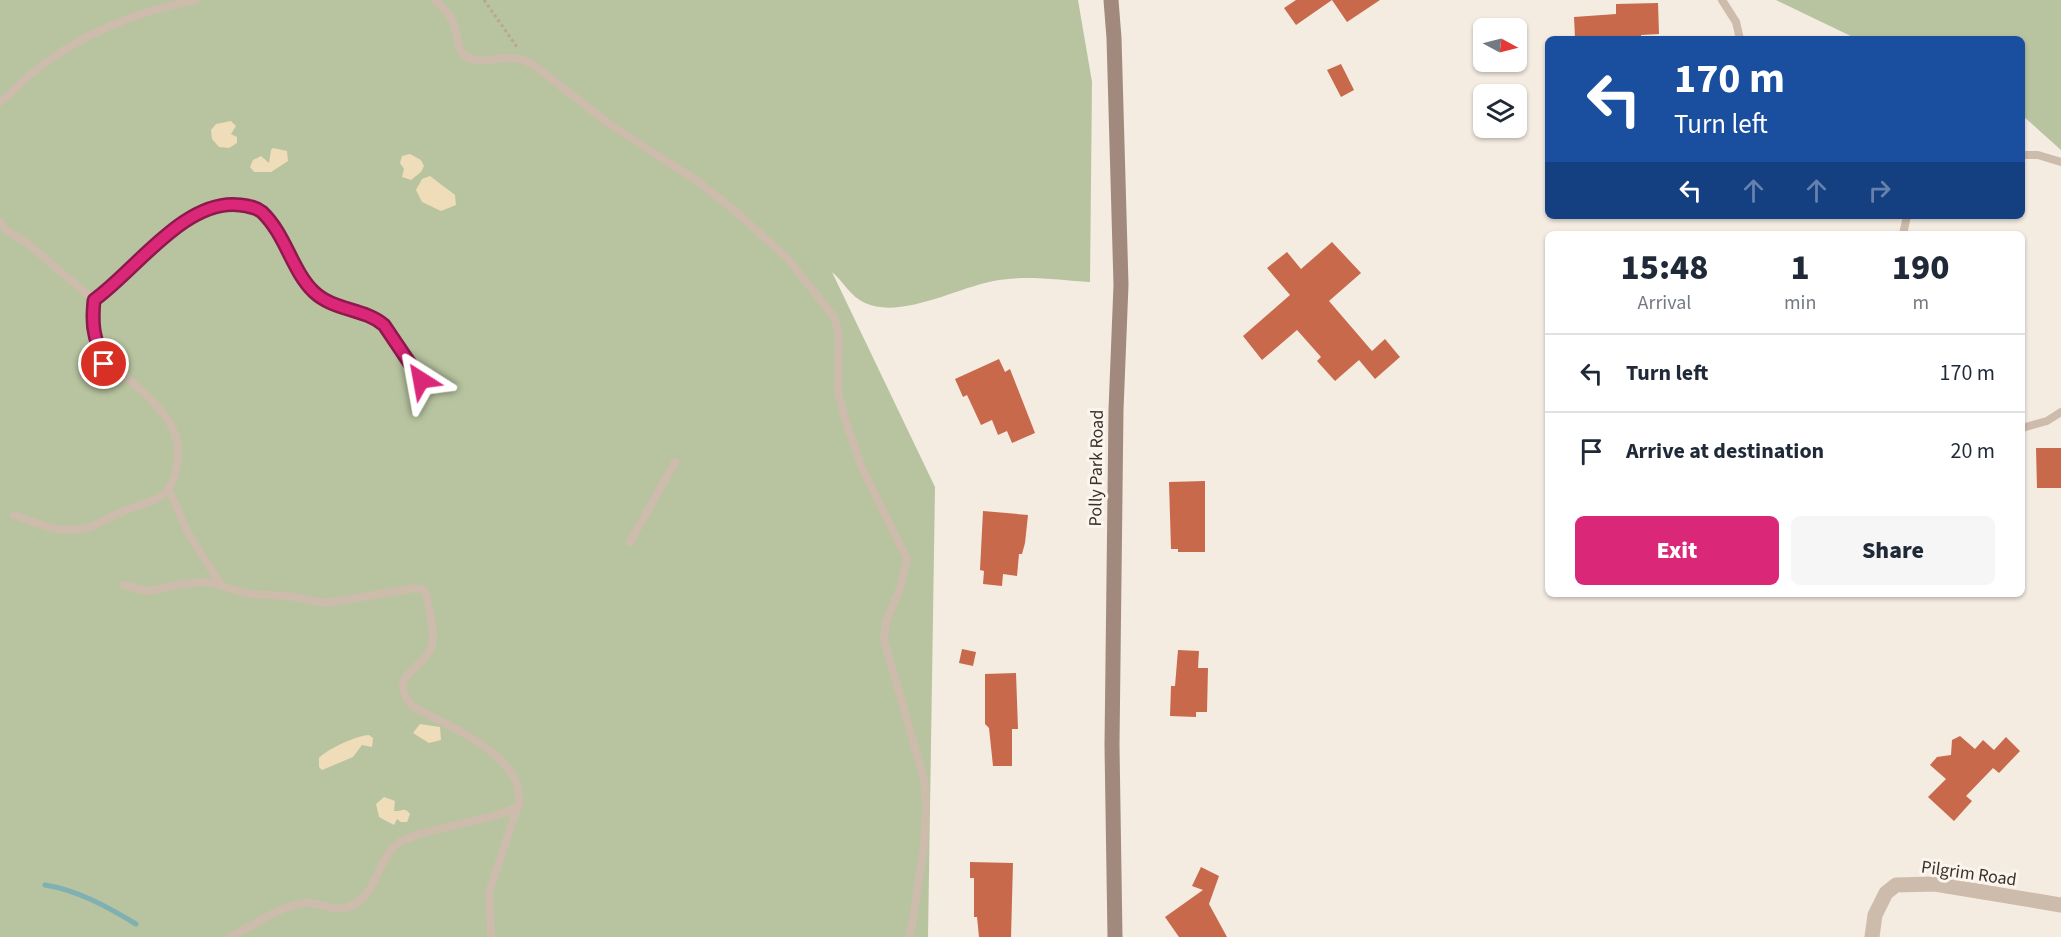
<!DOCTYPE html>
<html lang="en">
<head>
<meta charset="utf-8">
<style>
	:root { --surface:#fff; --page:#f6f6f7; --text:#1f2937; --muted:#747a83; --line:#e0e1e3; --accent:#db2777 }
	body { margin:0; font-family:"Source Sans 3",sans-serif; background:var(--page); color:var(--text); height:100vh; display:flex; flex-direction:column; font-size:22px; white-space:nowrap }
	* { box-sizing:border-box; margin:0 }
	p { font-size:20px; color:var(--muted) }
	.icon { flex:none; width:33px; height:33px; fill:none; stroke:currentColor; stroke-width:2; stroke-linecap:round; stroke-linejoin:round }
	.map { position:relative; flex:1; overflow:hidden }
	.side { position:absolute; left:1545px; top:231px; width:480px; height:366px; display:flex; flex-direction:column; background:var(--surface); border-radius:9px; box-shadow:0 2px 4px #0004 }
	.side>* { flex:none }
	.hud { position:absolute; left:1545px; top:36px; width:480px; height:183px; border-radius:9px; box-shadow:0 2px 4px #0004; background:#1a4fa0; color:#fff; overflow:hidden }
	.needle { width:39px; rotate:97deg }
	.fabs { position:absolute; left:1473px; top:18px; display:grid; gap:12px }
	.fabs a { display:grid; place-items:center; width:54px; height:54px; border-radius:9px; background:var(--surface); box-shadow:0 2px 4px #0004; font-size:30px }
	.pin { position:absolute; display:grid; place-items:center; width:51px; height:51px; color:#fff; margin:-26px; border:3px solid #fff; border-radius:50%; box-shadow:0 2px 6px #0007 }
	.me { position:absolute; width:66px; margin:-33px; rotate:326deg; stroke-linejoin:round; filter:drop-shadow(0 0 4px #0008) }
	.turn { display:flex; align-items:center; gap:21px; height:126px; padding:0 30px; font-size:27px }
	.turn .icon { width:78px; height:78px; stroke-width:2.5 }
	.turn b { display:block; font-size:42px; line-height:51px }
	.lanes { display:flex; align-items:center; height:57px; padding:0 30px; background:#0003; justify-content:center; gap:30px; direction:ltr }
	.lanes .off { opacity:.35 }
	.eta { display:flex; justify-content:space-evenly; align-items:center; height:102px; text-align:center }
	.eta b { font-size:36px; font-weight:800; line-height:42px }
	.primary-button { display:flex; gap:12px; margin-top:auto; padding:12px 30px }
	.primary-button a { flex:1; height:69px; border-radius:9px; background:var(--accent); color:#fff; font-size:24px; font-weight:800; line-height:69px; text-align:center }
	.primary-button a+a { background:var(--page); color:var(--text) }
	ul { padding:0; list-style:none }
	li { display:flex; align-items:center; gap:18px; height:78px; padding:0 30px; border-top:2px solid var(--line) }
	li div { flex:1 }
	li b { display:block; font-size:22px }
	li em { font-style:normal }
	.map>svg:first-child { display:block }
</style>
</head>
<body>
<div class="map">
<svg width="2061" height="937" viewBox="0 0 2061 937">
	<rect width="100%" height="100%" fill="#f4ebe1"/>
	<g fill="#b8c4a0">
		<path d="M0,0H1078L1092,82L1090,282C1058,280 1021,274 989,282C956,289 899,319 865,303C851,297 843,281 832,272L935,487L928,937H0Z"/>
		<path d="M1776,0H2061V150L2022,115V39H1857Z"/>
	</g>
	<g fill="#efdcb8">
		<path d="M231,121L236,126L231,134L237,137V143L229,148L219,147L212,139L211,130L216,124Z"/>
		<path d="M273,148L287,151L288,161L271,172H254L250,167L253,160L261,156L269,163L271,150Z"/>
		<path d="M410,154L421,160L424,166L421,172L411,180L402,177L404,169L400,163L402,156Z"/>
		<path d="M430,176L455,195L456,205L441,211L422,202L416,190L422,179Z"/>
		<path d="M420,724L440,727L441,740L429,743L413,733Z"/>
		<path d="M369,735L373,738L372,747L362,745L353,757L322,770L319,767V758C326,750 357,735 369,735Z"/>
		<path d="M384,797L395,801L394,811C402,812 404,806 410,814L407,822H401L397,819L394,825L379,817L376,804Z"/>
	</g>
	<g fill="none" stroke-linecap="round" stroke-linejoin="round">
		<path stroke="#7fb0b2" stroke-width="5" d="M45,885C77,890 108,907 136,924"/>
	</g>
	<g fill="#c8694b">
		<path d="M1296,0H1380L1347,22L1332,0L1296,25L1284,8Z"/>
		<path d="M1658,3L1659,34L1641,35V39H1617V36L1575,38L1574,17L1616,14V4Z"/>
		<path d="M1341,64L1354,90L1341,97L1327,70Z"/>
		<path d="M1332,242L1361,273L1329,301L1372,351L1385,339L1400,357L1375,379L1359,360L1335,381L1317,361L1321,357L1297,330L1262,360L1243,336L1290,295L1267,268L1287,252L1301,269Z"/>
		<path d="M999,359L1005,372L1010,369L1035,433L1012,443L1007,431L998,435L992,420L981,425L967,395L963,397L955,379Z"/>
		<path d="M2036,448H2061V488H2037Z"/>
		<path d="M1205,481V552H1178V549H1171L1169,482Z"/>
		<path d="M983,511L1028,515L1025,543L1022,554H1019L1017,576L1003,574L1002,586L983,584L984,571L980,570Z"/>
		<path d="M962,649L976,652L973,666L959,663Z"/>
		<path d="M1178,650L1199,651L1198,668H1208L1207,712H1196V717L1170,716L1171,686H1175Z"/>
		<path d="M1016,673L1018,729H1012V766H993L989,728L985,724V674Z"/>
		<path d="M1960,736L1975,749L1983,740L1994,750L2006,737L2020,751L1999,773L1993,768L1966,796L1972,801L1954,821L1928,797L1946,779L1930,765L1937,757L1951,755L1952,740Z"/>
		<path d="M970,862L1013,863L1011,937H979L977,917H974V878H970Z"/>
		<path d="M1201,867L1219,876L1209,904L1227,937H1179L1165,917L1203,890L1192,886Z"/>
	</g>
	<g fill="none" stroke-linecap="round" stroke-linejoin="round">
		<path stroke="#b9a596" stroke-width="3" stroke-dasharray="3 3" stroke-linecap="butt" d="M484,0L517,47"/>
		<g stroke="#cdbbac" stroke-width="8">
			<path d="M435,0C442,6 449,14 453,22C458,32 456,50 466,57C484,67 511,49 535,66L608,123L697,181L733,209L788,259L834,317L839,336L838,391L844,416L862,468L907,559L900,588L886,622L884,640L924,779L926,806L924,846L910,937"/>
			<path d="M1722,0L1736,22L1740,39"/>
			<path d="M0,102C11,94 20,83 31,74C79,34 134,12 195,0"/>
			<path d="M2022,155H2038L2061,162"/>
			<path d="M0,222L7,231L27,243L94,300C93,313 91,328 97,340C119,387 188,406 177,466C171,497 159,499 131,508C116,513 103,522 89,527C64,536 37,523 14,515"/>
			<path d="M1903,234L1907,216"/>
			<path d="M94,300C129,275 214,172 261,211C286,232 290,268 313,291C332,310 357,307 379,320C393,329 410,365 421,380"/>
			<path d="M103,352L104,364L119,374"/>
			<path d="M2022,428L2047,421L2061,412"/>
			<path d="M169,490L188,533L221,585"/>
			<path d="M630,542L675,462"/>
			<path d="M124,585L148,591L183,584L208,582L249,594L288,596L326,603L416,588L424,590L427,596C429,611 436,632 431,648C422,670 386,676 412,706C448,727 525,754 519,805C505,819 427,827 402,841C377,855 379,892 353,905C336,915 321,901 304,903C277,907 254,926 230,937"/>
			<path d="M491,937L489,892L517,808"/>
		</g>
		<path stroke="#cdbbac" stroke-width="15" d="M1872,937L1875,915L1886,893L1896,885L1935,884L2061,905"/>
		<path stroke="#a18a7d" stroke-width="15" d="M1111,0L1114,38L1121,285L1116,410L1112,745L1115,937"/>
	</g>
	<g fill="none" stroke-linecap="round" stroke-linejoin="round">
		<g stroke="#8e194d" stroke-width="15">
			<path id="route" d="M104,364C103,353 97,346 95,335C92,323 93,312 94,300C135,271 185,198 240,205C248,206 256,207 262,212C286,235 292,271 314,292C334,311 364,308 384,325L421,380"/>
		</g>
		<use href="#route" stroke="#db2777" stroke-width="10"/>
	</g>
	<g text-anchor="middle" stroke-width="6" stroke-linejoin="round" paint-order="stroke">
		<g font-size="18" fill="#3b302b" stroke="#fbf5ee">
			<text transform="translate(1096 468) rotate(-89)" y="6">Polly Park Road</text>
			<text transform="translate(1969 873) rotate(8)" y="6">Pilgrim Road</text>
		</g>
	</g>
</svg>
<div class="fabs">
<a><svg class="needle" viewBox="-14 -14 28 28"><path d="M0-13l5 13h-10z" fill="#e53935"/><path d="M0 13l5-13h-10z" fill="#747a83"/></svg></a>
<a><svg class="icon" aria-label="layers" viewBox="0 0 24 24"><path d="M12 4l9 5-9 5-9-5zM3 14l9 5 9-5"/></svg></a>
</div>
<div class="pin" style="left:104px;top:364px;background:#d93025"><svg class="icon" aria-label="arrive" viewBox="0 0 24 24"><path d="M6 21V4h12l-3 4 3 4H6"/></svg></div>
<svg class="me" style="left:421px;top:380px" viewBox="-20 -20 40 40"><path d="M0-17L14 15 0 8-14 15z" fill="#db2777" stroke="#fff" stroke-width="4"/></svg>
<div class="hud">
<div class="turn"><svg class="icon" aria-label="left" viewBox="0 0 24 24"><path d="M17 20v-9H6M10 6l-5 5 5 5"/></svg><div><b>170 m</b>Turn left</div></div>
<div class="lanes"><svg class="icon" aria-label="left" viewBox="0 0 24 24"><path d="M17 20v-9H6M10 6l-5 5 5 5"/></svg><svg class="icon off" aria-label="ahead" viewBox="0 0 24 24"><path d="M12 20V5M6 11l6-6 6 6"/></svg><svg class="icon off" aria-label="ahead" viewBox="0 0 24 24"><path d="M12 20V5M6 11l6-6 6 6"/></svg><svg class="icon off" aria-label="right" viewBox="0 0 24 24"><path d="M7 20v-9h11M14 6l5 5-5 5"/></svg></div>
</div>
<section class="side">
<div class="eta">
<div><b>15:48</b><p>Arrival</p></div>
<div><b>1</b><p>min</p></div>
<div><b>190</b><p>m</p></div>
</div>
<ul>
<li><svg class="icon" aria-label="left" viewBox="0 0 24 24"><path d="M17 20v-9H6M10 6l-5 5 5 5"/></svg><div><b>Turn left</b></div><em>170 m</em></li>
<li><svg class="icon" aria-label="arrive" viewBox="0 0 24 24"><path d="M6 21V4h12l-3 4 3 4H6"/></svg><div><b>Arrive at destination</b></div><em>20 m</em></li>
</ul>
<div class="primary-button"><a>Exit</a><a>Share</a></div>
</section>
</div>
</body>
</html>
